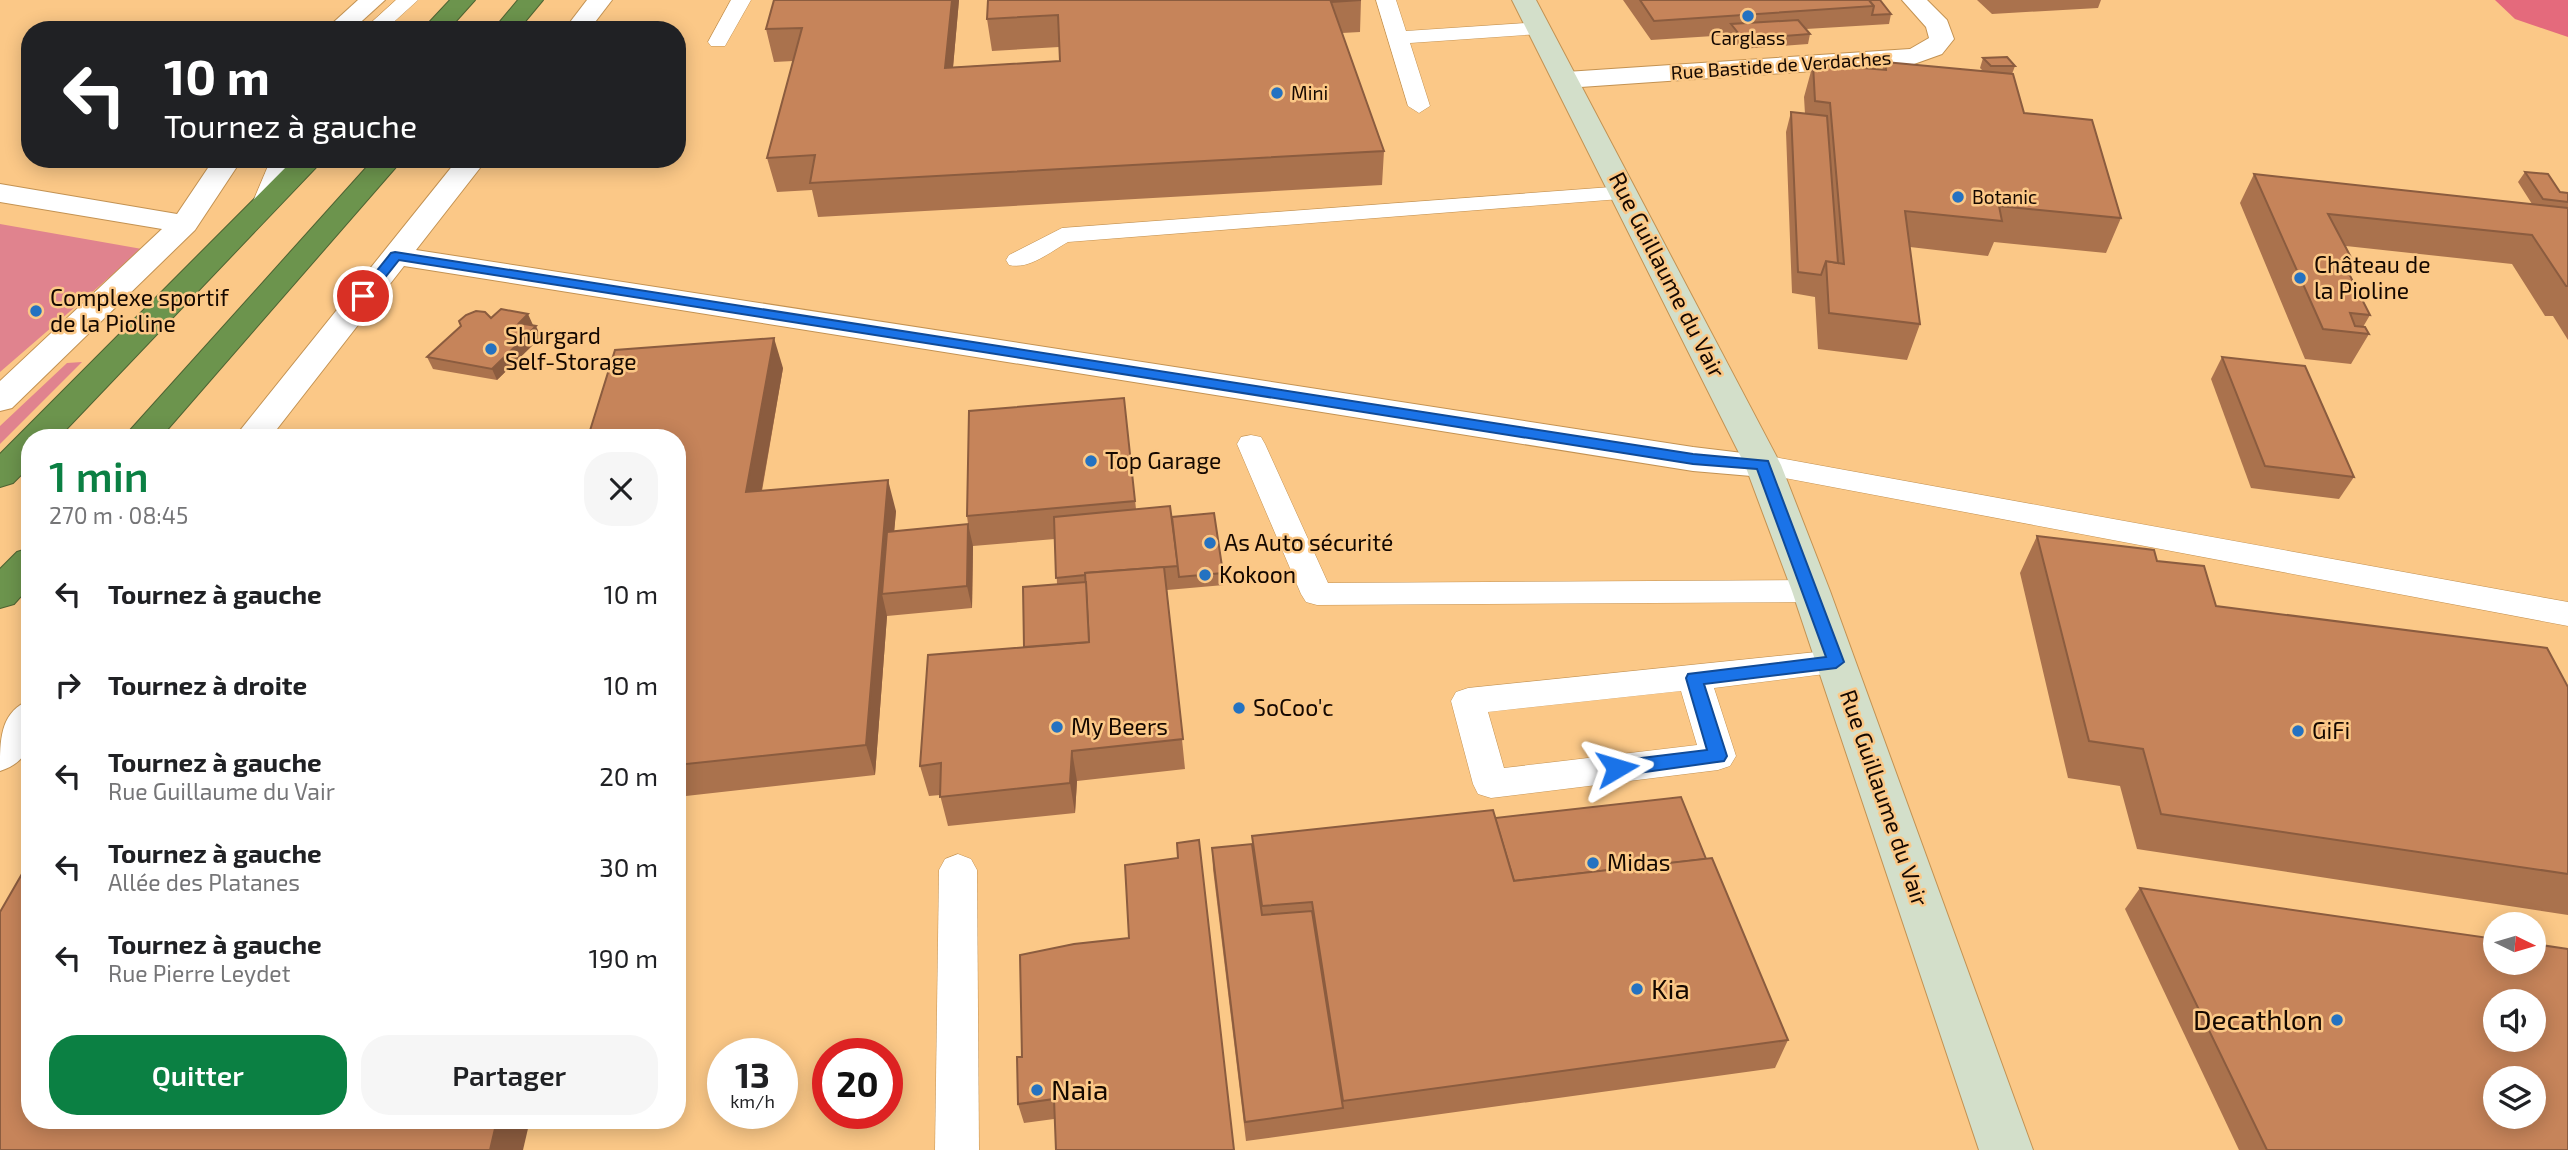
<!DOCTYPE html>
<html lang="fr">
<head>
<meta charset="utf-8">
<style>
	:root { --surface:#fff; --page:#f6f6f6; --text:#202124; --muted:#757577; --accent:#0b8043 }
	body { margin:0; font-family:"Exo 2",sans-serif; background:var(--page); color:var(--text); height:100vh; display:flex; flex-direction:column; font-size:26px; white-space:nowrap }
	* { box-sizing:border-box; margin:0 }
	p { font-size:23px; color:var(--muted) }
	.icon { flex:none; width:38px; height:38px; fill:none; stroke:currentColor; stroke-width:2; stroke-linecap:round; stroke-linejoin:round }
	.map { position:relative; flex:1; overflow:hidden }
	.sheet { position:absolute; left:21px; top:429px; width:665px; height:700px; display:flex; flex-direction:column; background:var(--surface); border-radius:28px; box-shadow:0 4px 18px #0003 }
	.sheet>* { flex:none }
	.hud { position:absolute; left:21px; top:21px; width:665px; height:147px; border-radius:28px; box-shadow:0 4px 18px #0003; background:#202124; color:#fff; overflow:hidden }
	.needle { width:46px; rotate:95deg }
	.tools { position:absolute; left:2483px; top:912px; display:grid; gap:14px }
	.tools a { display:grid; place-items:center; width:63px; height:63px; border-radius:50%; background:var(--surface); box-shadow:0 4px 18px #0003; font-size:35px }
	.speed { position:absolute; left:707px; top:1038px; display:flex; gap:14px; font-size:35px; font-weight:700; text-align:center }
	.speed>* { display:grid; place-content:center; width:91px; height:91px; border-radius:50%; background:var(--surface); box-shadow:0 4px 18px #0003; line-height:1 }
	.speed small { font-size:18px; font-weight:400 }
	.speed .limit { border:10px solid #d22; background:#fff; color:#111 }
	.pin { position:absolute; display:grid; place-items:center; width:60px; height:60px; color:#fff; margin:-30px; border:4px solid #fff; border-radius:50%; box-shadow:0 2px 7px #0007 }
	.me { position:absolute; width:77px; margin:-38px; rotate:83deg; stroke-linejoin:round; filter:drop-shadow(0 0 5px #0008) }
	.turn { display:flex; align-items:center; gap:24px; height:147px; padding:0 28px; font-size:32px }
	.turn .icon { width:91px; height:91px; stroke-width:2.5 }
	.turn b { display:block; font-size:49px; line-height:60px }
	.round { display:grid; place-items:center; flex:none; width:74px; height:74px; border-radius:28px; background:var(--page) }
	.headline { display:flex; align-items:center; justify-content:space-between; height:119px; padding:0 28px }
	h1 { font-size:42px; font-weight:600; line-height:52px; color:var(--accent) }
	.primary-button { display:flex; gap:14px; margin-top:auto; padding:14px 28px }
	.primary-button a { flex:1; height:80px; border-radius:28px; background:var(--accent); color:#fff; font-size:28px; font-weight:600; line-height:80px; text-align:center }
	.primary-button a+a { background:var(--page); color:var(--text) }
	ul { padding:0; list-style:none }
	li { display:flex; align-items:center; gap:21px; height:91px; padding:0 28px }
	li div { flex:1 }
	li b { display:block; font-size:26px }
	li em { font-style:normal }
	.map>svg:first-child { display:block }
</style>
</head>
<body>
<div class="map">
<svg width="2568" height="1150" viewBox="0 0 2568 1150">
	<rect width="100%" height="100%" fill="#fbc887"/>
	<g fill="#e0838e">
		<path d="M0,224L142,249L0,372Z"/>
		<path d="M82,362L0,444V426L67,363Z"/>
	</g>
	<path fill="#e46a7c" d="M2495,0H2568V37L2515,19Z"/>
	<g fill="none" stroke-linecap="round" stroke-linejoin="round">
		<g stroke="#c39252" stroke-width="1">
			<g id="lane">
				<path d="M396,0H418L385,30H363Z"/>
				<path d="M731,0H751L725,46H711L708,42Z"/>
				<path d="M1376,0H1396L1406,31L1539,22L1549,28L1539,34L1410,43L1430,106L1419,113L1408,106Z"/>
				<path d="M271,159H294L269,216H253L249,211Z"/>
				<path d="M1625,186L1633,188L1637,193L1633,198L1068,242C1050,252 1029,270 1009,265L1006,260L1009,255L1062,228Z"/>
				<path d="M1251,435L1261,437L1265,444L1328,583L1811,580L1822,583L1827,591L1822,599L1811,602L1317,605L1306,602L1301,594L1237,444L1241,437Z"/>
				<path d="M1763,455L2568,602V626L1753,472L1748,465L1753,458Z"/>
				<path d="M1836,650L1848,653L1853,662L1848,671L1714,688L1736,756L1730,766L1718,770L1491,798L1478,794L1473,784L1451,701L1456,692L1468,688ZM1681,691L1697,745L1504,768L1488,712Z"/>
				<path d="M958,854L971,859L977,870L979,1150H935L939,870L945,859Z"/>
			</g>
		</g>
		<g stroke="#c39252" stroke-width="2">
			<g id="street">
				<path d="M358,0H385L352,30H325Z"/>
				<path d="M587,0H612L589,30H564Z"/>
				<path d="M1902,0H1927L1947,20L1954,39L1942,54L1914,64L1566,88L1557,86L1553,80L1557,74L1566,72L1910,49L1929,38L1926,27Z"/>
				<path d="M214,159H242L195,230L12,408L0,411V381L162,229L0,202V184L177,214Z"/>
				<path d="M458,159H487L416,250L1693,447L1776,457L1781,465L1776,473L1763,477L1693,471L404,266L270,438H234Z"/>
				<path d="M30,700C30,732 37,759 0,771C0,739 0,712 30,700Z"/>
			</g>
		</g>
		<g stroke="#c39252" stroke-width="2">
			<path id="secondary" d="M1512,0H1536L1781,465L1830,591L2033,1150H1979L1792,591L1745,465Z"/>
		</g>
		<g stroke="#4e6332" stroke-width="2">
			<g id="highway">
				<path d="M450,0H475L448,30H422Z"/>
				<path d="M518,0H543L518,30H493Z"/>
				<path d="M294,159H324L58,438H30V466L13,483L0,487V454Z"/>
				<path d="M374,159H403L160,438H123Z"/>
				<path d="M30,548V586L14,604L0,608V569L17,552Z"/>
			</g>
		</g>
		<use href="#lane" fill="#fff" fill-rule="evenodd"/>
		<use href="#street" fill="#fff" fill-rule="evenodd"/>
		<use href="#secondary" fill="#d3dfca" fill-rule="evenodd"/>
		<use href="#highway" fill="#6c944d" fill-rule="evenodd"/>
	</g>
	<g fill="#aa724d">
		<path d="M959,0L953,67L1060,61L1059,47L992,51L987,19L1361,0L1360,32L1342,33L1384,151L1382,185L818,217L812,190L777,192L767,158L793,61L774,62L766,29Z"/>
		<path d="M1623,0H1880L1891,14L1889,24L1806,29L1810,34L1808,44L1741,49L1729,35L1651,40Z"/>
		<path d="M1977,0H2101L2098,8L1992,14Z"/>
		<path d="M1983,58L2015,66L2012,74L2024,113L2121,218L2106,253L1994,242L1988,256L1910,247L1920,324L1907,360L1818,349L1815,297L1792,293L1786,132L1791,112L1805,114L1804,97L1813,64L1882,70L1885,62L1984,72L1980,68Z"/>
		<path d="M2525,172L2560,192L2568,193V340L2553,316H2545L2512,264L2346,246L2354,263L2349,273L2370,315L2363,327L2369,334L2351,364L2305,359L2240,203L2254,174L2532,204L2518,182Z"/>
		<path d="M491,318L533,325L541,337L497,380L433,369L427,357Z"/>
		<path d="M2222,357L2354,477L2339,499L2251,488L2211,379Z"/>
		<path d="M783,368L762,491L896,511L894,531L968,524L967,516L1124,398L1136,509L1172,517L1223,573L1224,585L1167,590L1185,769L1077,781L1075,813L948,826L940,795L929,796L920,766L1024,647L1057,584L1055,539L973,546L972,608L887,616L875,775L677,797V438H588Z"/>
		<path d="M2037,536L2157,561L2216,606L2568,687V915L2137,849L2120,786L2068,778L2020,573Z"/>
		<path d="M1495,818L1706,859L1788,1040L1775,1068L1246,1141L1213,869L1212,848L1252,844V836Z"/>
		<path d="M1199,840L1054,1119L1024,1123L1018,1104L1022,1057L1129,938L1178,858Z"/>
		<path d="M2140,888L2568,1150H2239L2125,909Z"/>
	</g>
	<g fill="#8b5c3f">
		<path d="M952,0H959L950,101L945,68Z"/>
		<path d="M528,314L533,325L519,323Z"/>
		<path d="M536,326L541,337L497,380L492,369Z"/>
		<path d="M774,338L783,368L756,522L746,492Z"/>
		<path d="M888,480L896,511L889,593L882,594L887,616L875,775L866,745Z"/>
		<path d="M968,524L973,546L972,608L967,586Z"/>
		<path d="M1072,751L1077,781L1075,813L1070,783Z"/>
		<path d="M497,1120H530L523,1150H490Z"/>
	</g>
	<g fill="#c6845a" stroke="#8b5c3f" stroke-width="2" fill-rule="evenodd">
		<path d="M774,0H952L945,68L1060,61L1058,15L987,19L988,0H1361L1331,2L1384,151L810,183L815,155L767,158L802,28L766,29Z"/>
		<path d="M1640,0H1869L1874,6L1654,21Z"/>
		<path d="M1869,0H1880L1891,14L1872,15L1874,6Z"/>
		<path d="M1798,20L1810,34L1743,39L1731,24Z"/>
		<path d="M2007,57L2015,66H1991L1983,58Z"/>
		<path d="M1885,62L2013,74L2024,113L2092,120L2121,218L1999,206L2002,221L1905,211L1920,324L1829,313L1826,261L1844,264L1830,103L1815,101L1813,64L1886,70Z"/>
		<path d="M1791,112L1827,116L1838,263L1826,261L1821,275L1798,272Z"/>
		<path d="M2525,172L2548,174L2560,192L2568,193V202L2543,199Z"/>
		<path d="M2254,174L2568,208V286H2566L2532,235L2328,214L2354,263L2343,262L2370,315L2350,313L2355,326L2365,327L2369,334L2323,329Z"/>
		<path d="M501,309L528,314L519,323L536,326L492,369L427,357L461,326L459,321L466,315L476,311L485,312L491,318Z"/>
		<path d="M774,338L746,492L888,480L866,745L677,765V438L588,437L615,350Z"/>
		<path d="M2222,357L2305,366L2354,477L2265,466Z"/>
		<path d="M1124,398L1135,501L967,516L969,411Z"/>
		<path d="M1170,506L1178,566L1085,573V575L1056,578L1054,517Z"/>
		<path d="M1214,513L1223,573L1179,577L1172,517Z"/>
		<path d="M968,524L967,586L882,594L887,532Z"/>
		<path d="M2037,536L2154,550L2157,561L2204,566L2216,606L2547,648L2568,687V874L2161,814L2143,749L2089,741Z"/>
		<path d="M1164,567L1183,739L1072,751L1070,783L940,797L941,763L920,766L928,655L1089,642L1085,573Z"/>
		<path d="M1086,582L1089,642L1024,647L1023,587Z"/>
		<path d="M1681,797L1706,859L1514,881L1495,818Z"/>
		<path d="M1493,810L1514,881L1712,858L1788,1040L1343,1101L1312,902L1262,906L1252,836Z"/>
		<path d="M1199,840L1234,1150H1056L1054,1099L1018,1104L1017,1057H1022L1020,955L1074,944L1129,938L1125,865L1178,858L1177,843Z"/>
		<path d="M1252,844L1262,915L1312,911L1343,1108L1245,1122L1212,848Z"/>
		<path d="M30,860V1120H497L490,1150H0V912Z"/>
		<path d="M2140,888L2496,939V962H2534V944L2568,949V1150H2267ZM2496,1001H2534V1040H2496ZM2496,1078H2534V1116H2496Z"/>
	</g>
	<path fill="#1a73e8" stroke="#114b97" stroke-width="2" d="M395,252L1693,454L1768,461L1844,662L1836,668L1704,684L1727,756L1724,761L1617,776L1608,768L1617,761L1707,750L1686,678L1688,674L1826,657L1757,469L1693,464L399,260L368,299H359V293L391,253Z"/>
	<g fill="#2472c1" stroke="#fbc887" stroke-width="2.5">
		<circle cx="1748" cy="16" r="7"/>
		<circle cx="1277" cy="93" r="7"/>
		<circle cx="1958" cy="197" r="7"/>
		<circle cx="2300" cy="278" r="7"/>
		<circle cx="36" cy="311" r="7"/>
		<circle cx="491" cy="349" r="7"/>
		<circle cx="1091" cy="461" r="7"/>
		<circle cx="1210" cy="543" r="7"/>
		<circle cx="1205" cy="575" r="7"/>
		<circle cx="1239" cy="708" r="7"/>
		<circle cx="1057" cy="727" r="7"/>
		<circle cx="2298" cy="731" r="7"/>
		<circle cx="1593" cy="863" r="7"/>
		<circle cx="1637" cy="989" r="7"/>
		<circle cx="2337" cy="1020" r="7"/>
		<circle cx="1037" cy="1090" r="7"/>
	</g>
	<g text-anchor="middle" stroke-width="5" stroke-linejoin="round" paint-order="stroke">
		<g font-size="19" fill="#150800" stroke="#fbc887" text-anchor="start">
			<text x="1748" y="45" text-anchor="middle">Carglass</text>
			<text x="1291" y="100">Mini</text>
			<text x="1972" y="204">Botanic</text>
		</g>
		<g font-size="19" fill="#150800" stroke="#fbc887">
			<text transform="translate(1781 65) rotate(-4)" y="7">Rue Bastide de Verdaches</text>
		</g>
		<g font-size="23" fill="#150800" stroke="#fbc887" text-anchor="start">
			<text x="2314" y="273">Château de<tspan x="2314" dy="26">la Pioline</tspan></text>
			<text x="50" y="306">Complexe sportif<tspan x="50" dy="26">de la Pioline</tspan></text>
			<text x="505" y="344">Shurgard<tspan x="505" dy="26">Self-Storage</tspan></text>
			<text x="1105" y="469">Top Garage</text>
			<text x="1224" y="551">As Auto sécurité</text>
			<text x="1219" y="583">Kokoon</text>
			<text x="1253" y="716">SoCoo'c</text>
			<text x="1071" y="735">My Beers</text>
			<text x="2312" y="739">GiFi</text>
			<text x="1607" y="871">Midas</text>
		</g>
		<g font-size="23" fill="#150800" stroke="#fbc887">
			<text transform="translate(1667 275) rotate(63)" y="8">Rue Guillaume du Vair</text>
			<text transform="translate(1884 798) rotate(71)" y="8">Rue Guillaume du Vair</text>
		</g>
		<g font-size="28" fill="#150800" stroke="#fbc887" text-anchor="start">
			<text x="1651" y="999">Kia</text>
			<text x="2323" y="1030" text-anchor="end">Decathlon</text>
			<text x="1051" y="1100">Naia</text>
		</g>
	</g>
</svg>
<div class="tools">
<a><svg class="needle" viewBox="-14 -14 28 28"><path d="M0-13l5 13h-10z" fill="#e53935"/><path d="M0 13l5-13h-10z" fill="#757577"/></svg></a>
<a><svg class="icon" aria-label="sound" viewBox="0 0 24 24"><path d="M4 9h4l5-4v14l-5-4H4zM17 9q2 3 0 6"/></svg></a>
<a><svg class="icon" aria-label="layers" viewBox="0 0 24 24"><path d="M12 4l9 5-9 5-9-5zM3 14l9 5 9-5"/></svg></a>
</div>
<div class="speed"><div>13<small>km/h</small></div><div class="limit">20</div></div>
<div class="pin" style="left:363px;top:296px;background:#d93025"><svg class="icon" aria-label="arrive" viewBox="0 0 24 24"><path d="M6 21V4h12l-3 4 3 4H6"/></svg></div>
<svg class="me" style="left:1617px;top:768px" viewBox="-20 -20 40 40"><path d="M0-17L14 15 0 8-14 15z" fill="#1a73e8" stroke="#fff" stroke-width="4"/></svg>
<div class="hud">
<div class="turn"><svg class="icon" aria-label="left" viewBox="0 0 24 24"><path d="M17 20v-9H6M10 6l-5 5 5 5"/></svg><div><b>10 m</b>Tournez à gauche</div></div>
</div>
<section class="sheet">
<div class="headline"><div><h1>1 min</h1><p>270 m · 08:45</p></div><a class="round"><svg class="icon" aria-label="close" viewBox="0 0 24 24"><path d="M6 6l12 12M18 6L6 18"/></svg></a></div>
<ul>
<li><svg class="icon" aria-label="left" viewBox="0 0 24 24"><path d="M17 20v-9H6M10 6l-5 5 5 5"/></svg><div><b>Tournez à gauche</b></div><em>10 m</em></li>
<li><svg class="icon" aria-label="right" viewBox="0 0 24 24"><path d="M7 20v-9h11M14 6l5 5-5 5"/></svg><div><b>Tournez à droite</b></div><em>10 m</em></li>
<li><svg class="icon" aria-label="left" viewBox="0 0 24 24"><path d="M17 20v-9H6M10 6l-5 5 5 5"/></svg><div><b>Tournez à gauche</b><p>Rue Guillaume du Vair</p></div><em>20 m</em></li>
<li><svg class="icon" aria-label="left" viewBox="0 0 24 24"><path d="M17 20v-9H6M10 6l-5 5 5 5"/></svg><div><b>Tournez à gauche</b><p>Allée des Platanes</p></div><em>30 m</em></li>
<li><svg class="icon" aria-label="left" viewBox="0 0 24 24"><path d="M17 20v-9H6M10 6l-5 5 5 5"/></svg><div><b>Tournez à gauche</b><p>Rue Pierre Leydet</p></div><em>190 m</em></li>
</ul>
<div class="primary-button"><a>Quitter</a><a>Partager</a></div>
</section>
</div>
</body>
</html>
